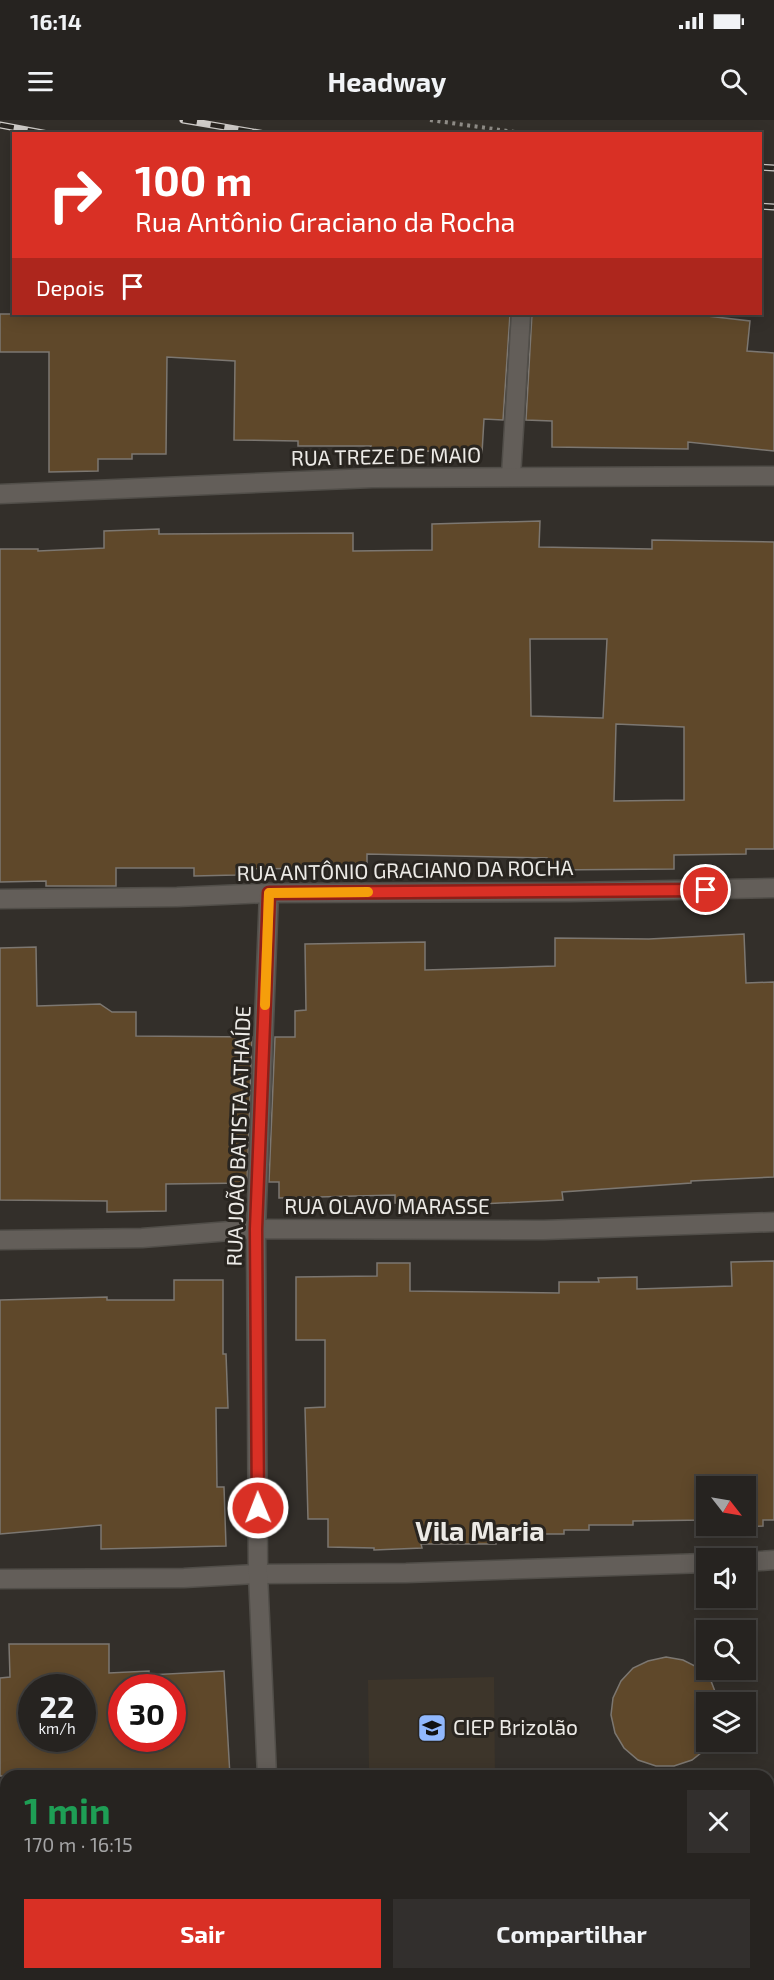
<!DOCTYPE html>
<html lang="pt">
<head>
<meta charset="utf-8">
<style>
	:root { --surface:#262320; --page:#322f2d; --text:#f1f3f6; --muted:#a4a4a5; --line:#42403e; --accent:#d93025 }
	body { margin:0; font-family:"Exo 2",sans-serif; background:var(--page); color:var(--text); height:100vh; display:flex; flex-direction:column; font-size:22px; white-space:nowrap }
	* { box-sizing:border-box; margin:0 }
	p { font-size:20px; color:var(--muted) }
	.icon { flex:none; width:33px; height:33px; fill:none; stroke:currentColor; stroke-width:2; stroke-linecap:round; stroke-linejoin:round }
	.map { position:relative; flex:1; overflow:hidden }
	.drawer { position:absolute; left:0px; top:1650px; width:774px; height:210px; display:flex; flex-direction:column; background:var(--surface); border-radius:18px 18px 0 0; box-shadow:0 3px 15px #0003,0 0 0 2px var(--line) }
	.drawer>* { flex:none }
	.hud { position:absolute; left:12px; top:12px; width:750px; height:183px; border-radius:0px; box-shadow:0 3px 15px #0003,0 0 0 2px var(--line); background:#d93025; color:#fff; overflow:hidden }
	.needle { width:39px; rotate:121deg }
	.tools { position:absolute; left:696px; top:1356px; display:grid; gap:12px }
	.tools a { display:grid; place-items:center; width:60px; height:60px; border-radius:0px; background:var(--surface); box-shadow:0 3px 15px #0003,0 0 0 2px var(--line); font-size:30px }
	.speed { position:absolute; left:18px; top:1554px; display:flex; gap:12px; font-size:30px; font-weight:700; text-align:center }
	.speed>* { display:grid; place-content:center; width:78px; height:78px; border-radius:50%; background:var(--surface); box-shadow:0 3px 15px #0003,0 0 0 2px var(--line); line-height:1 }
	.speed small { font-size:15px; font-weight:400 }
	.speed .limit { border:9px solid #d22; background:#fff; color:#111 }
	.pin { position:absolute; display:grid; place-items:center; width:51px; height:51px; color:#fff; margin:-26px; border:3px solid #fff; border-radius:50%; box-shadow:0 2px 6px #0007 }
	.me { position:absolute; width:66px; margin:-33px; rotate:359deg; stroke-linejoin:round; filter:drop-shadow(0 0 4px #0008) }
	.turn { display:flex; align-items:center; gap:21px; height:126px; padding:0 24px; font-size:27px }
	.turn .icon { width:78px; height:78px; stroke-width:2.5 }
	.turn b { display:block; font-size:42px; line-height:51px }
	.then { display:flex; align-items:center; height:57px; padding:0 24px; background:#0003; gap:12px; font-size:22px }
	.round { display:grid; place-items:center; flex:none; width:63px; height:63px; border-radius:0px; background:var(--page) }
	.head { display:flex; align-items:center; justify-content:space-between; height:102px; padding:0 24px }
	h1 { font-size:36px; font-weight:700; line-height:45px; color:#1e9e55 }
	.cta { display:flex; gap:12px; margin-top:auto; padding:12px 24px }
	.cta a { flex:1; height:69px; border-radius:0px; background:var(--accent); color:#fff; font-size:24px; font-weight:700; line-height:69px; text-align:center }
	.cta a+a { background:var(--page); color:var(--text) }
	.status { display:flex; justify-content:space-between; align-items:center; height:42px; padding:0 30px; background:var(--surface); direction:ltr }
	.status svg { height:16px; fill:currentColor }
	header { display:flex; justify-content:space-between; align-items:center; height:78px; padding:0 24px; background:var(--surface); font-size:27px; font-weight:700 }
	.map>svg:first-child { display:block }
</style>
</head>
<body>
<div class="status"><b>16:14</b><svg viewBox="0 0 49 12"><path d="M0 12V9h3v3zM5 12V6h3v6zM10 12V3h3v9zM15 12V0h3v12zM26 1h20v11H26zM47 4h2v5h-2z"/></svg></div>
<header><svg class="icon" aria-label="menu" viewBox="0 0 24 24"><path d="M4 6h16M4 12h16M4 18h16"/></svg>Headway<svg class="icon" aria-label="search" viewBox="0 0 24 24"><circle cx="10" cy="10" r="6"/><path d="M15 15l6 6"/></svg></header>
<div class="map">
<svg width="774" height="1860" viewBox="0 0 774 1860">
	<rect width="100%" height="100%" fill="#332f2a"/>
	<g fill="#3d352a">
		<path d="M494,1557L495,1656H369L368,1560Z"/>
		<rect x="372" y="1854" width="125" height="6"/>
	</g>
	<path fill="#473825" d="M768,1826H770L771,1860H553V1854H768Z"/>
	<g fill="#5f482a" stroke="#7c7771" stroke-width="1.5" fill-rule="evenodd">
		<path d="M0,194H510L503,300L484,299L482,333L370,329L371,326H298V321L234,320L235,241L167,237L166,334H132V339H98V351L49,352V232H0Z"/>
		<path d="M532,194H690L750,201L747,231L774,233V331L688,322V329L552,327V301L526,300Z"/>
		<path d="M540,401L539,427L652,429V420L774,422V729H746V734L674,735V749L547,750V738L367,734V748L236,749V755L194,756V748H116V766H46V761L0,762V429H38V431L104,428V411L159,409V414L353,413V431L432,430V404ZM530,519H607L603,598L531,596ZM616,604L684,607V680L614,681Z"/>
		<path d="M744,814L746,863L774,862V1057L691,1061V1063L562,1072L563,1080L480,1084L395,1083V1075L279,1078V1062H269L275,917H295V891L306,890L305,824L425,822V850L555,846V818L649,819Z"/>
		<path d="M36,827L37,886L100,884L112,892H136V916L252,917L247,1063L166,1064V1091L107,1092V1081L0,1080V828Z"/>
		<path d="M774,1141V1400H763V1406L715,1408V1406H746V1366H706V1400L633,1401V1405H589V1410H564V1414H496V1424H421L422,1428L374,1430V1428L328,1427V1399H308L305,1288L325,1287V1220H296V1157L377,1156V1143H410V1171L559,1173V1162H599L598,1158L637,1157V1169L732,1166L731,1142Z"/>
		<path d="M174,1160H223V1234H226L228,1288H216L217,1367H224L226,1426L101,1429V1405L0,1414V1180L107,1177V1180H174Z"/>
		<path d="M9,1524H109V1553L149,1551V1555L224,1551L230,1656H0V1558L10,1557ZM32,1568H82V1618H32ZM122,1568H172V1618H122Z"/>
		<path d="M666,1537L683,1540L699,1548L711,1561L719,1582H706V1622H711L706,1629L692,1640L674,1646H656L638,1640L624,1628L615,1613L611,1595L613,1578L621,1561L633,1548L648,1541Z"/>
	</g>
	<g fill="none" stroke-linecap="round" stroke-linejoin="round">
		<g stroke="#514e49" stroke-width="21">
			<g id="street">
				<path d="M511,356L521,194"/>
				<path d="M0,374L372,358L774,356"/>
				<path d="M0,779L177,777L269,773L570,772L774,768"/>
				<path d="M0,1120L142,1118L256,1109L544,1110L774,1102"/>
				<path d="M746,1442L774,1440"/>
				<path d="M0,1459L184,1458L258,1454L406,1453L706,1443"/>
				<path d="M267,1656L258,1454L256,1109L269,773"/>
				<path d="M0,1779H6"/>
				<path d="M273,1854V1860"/>
			</g>
		</g>
		<path stroke="#908d88" stroke-width="4" stroke-dasharray="3 4.5" stroke-linecap="butt" d="M430,0L529,14"/>
		<use href="#street" stroke="#635e59" stroke-width="18"/>
		<g stroke="#d0cdc9" stroke-width="7">
			<g id="rail">
				<path d="M183,0L265,14"/>
				<path d="M0,5L48,14"/>
				<path d="M760,47L774,48"/>
				<path d="M760,86L774,87"/>
			</g>
		</g>
		<use href="#rail" stroke="#292520" stroke-width="4.5" stroke-dasharray="14" stroke-linecap="butt"/>
	</g>
	<g fill="none" stroke-linecap="round" stroke-linejoin="round">
		<g stroke="#8d1f18" stroke-width="15">
			<path id="route" d="M258,1388L256,1109L269,773L706,770"/>
		</g>
		<use href="#route" stroke="#d93025" stroke-width="10"/>
		<path stroke="#f59e0b" stroke-width="10" d="M265,885L269,773L368,772"/>
	</g>
	<defs>
		<g id="school-square" transform="scale(1.5)"><rect x="-9" y="-9" width="18" height="18" rx="4" fill="#91b8fd" stroke="#292520"/><path d="M0-5L7-2L0 1L-7-2ZM-4 1L0 2.5L4 1V4Q0 6-4 4Z" fill="#111"/></g>
	</defs>
	<g fill-rule="evenodd">
		<use href="#school-square" x="432" y="1608"/>
	</g>
	<g text-anchor="middle" stroke-width="6" stroke-linejoin="round" paint-order="stroke">
		<g font-size="21" fill="#eceae6" stroke="#292520">
			<text transform="translate(386 337) rotate(-1)" y="7">RUA TREZE DE MAIO</text>
			<text transform="translate(405 751) rotate(-1)" y="7">RUA ANTÔNIO GRACIANO DA ROCHA</text>
			<text transform="translate(239 1016) rotate(-88)" y="7">RUA JOÃO BATISTA ATHAÍDE</text>
			<text x="387" y="1094">RUA OLAVO MARASSE</text>
		</g>
		<g font-size="21" fill="#eceae6" stroke="#292520" text-anchor="start">
			<text x="453" y="1615">CIEP Brizolão</text>
		</g>
		<g font-size="27" font-weight="bold" fill="#eceae6" stroke="#292520">
			<text x="480" y="1421">Vila Maria</text>
		</g>
	</g>
</svg>
<div class="tools">
<a><svg class="needle" viewBox="-14 -14 28 28"><path d="M0-13l5 13h-10z" fill="#e53935"/><path d="M0 13l5-13h-10z" fill="#a4a4a5"/></svg></a>
<a><svg class="icon" aria-label="sound" viewBox="0 0 24 24"><path d="M4 9h4l5-4v14l-5-4H4zM17 9q2 3 0 6"/></svg></a>
<a><svg class="icon" aria-label="search" viewBox="0 0 24 24"><circle cx="10" cy="10" r="6"/><path d="M15 15l6 6"/></svg></a>
<a><svg class="icon" aria-label="layers" viewBox="0 0 24 24"><path d="M12 4l9 5-9 5-9-5zM3 14l9 5 9-5"/></svg></a>
</div>
<div class="speed"><div>22<small>km/h</small></div><div class="limit">30</div></div>
<div class="pin" style="left:706px;top:770px;background:#d93025"><svg class="icon" aria-label="arrive" viewBox="0 0 24 24"><path d="M6 21V4h12l-3 4 3 4H6"/></svg></div>
<svg class="me" style="left:258px;top:1388px" viewBox="-20 -20 40 40"><circle r="17" fill="#d93025" stroke="#fff" stroke-width="3"/><path d="M0-11L8 9 0 5-8 9z" fill="#fff"/></svg>
<div class="hud">
<div class="turn"><svg class="icon" aria-label="right" viewBox="0 0 24 24"><path d="M7 20v-9h11M14 6l5 5-5 5"/></svg><div><b>100 m</b>Rua Antônio Graciano da Rocha</div></div>
<div class="then">Depois<svg class="icon" aria-label="arrive" viewBox="0 0 24 24"><path d="M6 21V4h12l-3 4 3 4H6"/></svg></div>
</div>
<section class="drawer">
<div class="head"><div><h1>1 min</h1><p>170 m · 16:15</p></div><a class="round"><svg class="icon" aria-label="close" viewBox="0 0 24 24"><path d="M6 6l12 12M18 6L6 18"/></svg></a></div>
<div class="cta"><a>Sair</a><a>Compartilhar</a></div>
</section>
</div>
</body>
</html>
